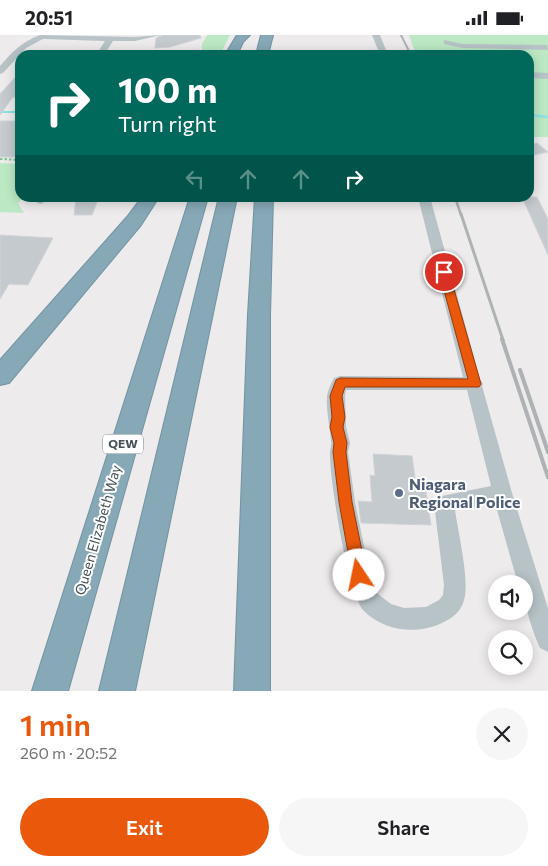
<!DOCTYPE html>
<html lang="en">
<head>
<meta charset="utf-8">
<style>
	:root { --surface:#fff; --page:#f6f6f6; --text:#202124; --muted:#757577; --accent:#ea580c }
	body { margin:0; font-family:Commissioner,sans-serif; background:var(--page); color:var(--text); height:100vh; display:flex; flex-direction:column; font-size:19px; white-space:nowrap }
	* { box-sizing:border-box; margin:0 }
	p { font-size:16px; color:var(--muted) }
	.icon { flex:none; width:28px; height:28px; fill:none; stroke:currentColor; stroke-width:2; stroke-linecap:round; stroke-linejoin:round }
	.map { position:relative; height:656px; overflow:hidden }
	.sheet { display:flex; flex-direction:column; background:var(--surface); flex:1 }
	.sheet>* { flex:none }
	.top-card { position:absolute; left:15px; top:15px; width:519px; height:152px; border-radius:15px; box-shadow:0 2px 12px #0003; background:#00695c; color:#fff; overflow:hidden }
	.buttons { position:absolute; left:488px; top:540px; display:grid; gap:10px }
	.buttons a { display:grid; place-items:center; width:45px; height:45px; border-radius:50%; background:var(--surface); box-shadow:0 2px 12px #0003; font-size:25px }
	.pin { position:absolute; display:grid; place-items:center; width:42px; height:42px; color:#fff; margin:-21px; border:2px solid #fff; border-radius:50%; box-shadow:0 1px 5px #0007 }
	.me { position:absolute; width:55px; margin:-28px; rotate:349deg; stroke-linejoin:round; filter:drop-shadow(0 0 4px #0008) }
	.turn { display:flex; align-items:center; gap:18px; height:105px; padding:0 20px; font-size:22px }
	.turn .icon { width:65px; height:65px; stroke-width:2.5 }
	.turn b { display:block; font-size:35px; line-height:42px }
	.lanes { display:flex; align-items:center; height:48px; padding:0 20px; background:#0003; justify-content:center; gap:25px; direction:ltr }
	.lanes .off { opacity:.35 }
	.round { display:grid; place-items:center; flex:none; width:52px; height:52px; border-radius:26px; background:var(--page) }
	.summary { display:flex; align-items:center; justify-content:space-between; height:85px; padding:0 20px }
	h1 { font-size:30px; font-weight:600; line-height:38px; color:var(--accent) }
	.cta { display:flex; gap:10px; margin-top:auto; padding:10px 20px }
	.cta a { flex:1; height:58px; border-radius:30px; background:var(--accent); color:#fff; font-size:20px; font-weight:600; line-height:58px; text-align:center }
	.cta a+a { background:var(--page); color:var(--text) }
	.status { display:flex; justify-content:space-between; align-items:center; height:35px; padding:0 25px; background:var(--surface); direction:ltr }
	.status svg { height:14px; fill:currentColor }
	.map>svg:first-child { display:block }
</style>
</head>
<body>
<div class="status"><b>20:51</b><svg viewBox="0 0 49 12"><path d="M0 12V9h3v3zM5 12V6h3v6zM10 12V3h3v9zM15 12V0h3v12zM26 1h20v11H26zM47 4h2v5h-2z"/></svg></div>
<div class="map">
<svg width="548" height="656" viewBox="0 0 548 656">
	<rect width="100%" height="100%" fill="#eeebec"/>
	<g fill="#bce9c4">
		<path d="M207,0H230L220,20H202V9Z"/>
		<path d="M409,0H548V102H529V20H416Z"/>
		<path d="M0,128L20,129V162L23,163L18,168L24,178L0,177Z"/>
	</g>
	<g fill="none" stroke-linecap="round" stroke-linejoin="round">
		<g stroke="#8ce2e3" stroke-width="2">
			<path d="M0,77H20"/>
			<path d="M529,80H534"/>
		</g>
		<path stroke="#8ce2e3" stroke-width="2.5" d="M529,80L548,82"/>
	</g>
	<g fill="#c5cace" stroke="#d0d3d7">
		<path d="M163,0H200L201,3L170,12L155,13L156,3Z"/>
		<path d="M20,37V62H13L0,80V59Z"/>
		<path d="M0,86H20V113L14,122H0Z"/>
		<path d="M537,108L548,117L529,121V110Z"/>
		<path d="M76,162H99L92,180H74Z"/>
		<path d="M522,162H537L548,184V220Z"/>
		<path d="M0,200L53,203L28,250L9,249L0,264Z"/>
		<path d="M373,419L412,421L416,450H425L431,490L361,488L358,466L372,467L370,440L375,441Z"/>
	</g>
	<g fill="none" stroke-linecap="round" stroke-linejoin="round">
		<g stroke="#7293a2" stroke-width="2">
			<g id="highway">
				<path d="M237,0H250L243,7L237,20H225Z"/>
				<path d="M261,0H273L268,20H256Z"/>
				<path d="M142,162H159L141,190L9,348L0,350V325L127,182Z"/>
				<path d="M190,162H208L68,656H32Z"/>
				<path d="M219,162H237L135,656H99Z"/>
				<path d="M255,162H273L270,280V656H234L248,280Z"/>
			</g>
		</g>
		<path stroke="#77c48e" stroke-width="2" stroke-dasharray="2.5 2" stroke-linecap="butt" d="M0,124L20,125"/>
		<g fill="#b7c3c7" fill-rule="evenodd">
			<path d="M40,0L135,2L161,0L135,6H113L104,20H96L105,6L43,4L26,13L3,38L0,39V31C12,17 23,6 40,0Z"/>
			<path d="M372,0H380L388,20H380Z"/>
			<path d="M444,5L462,9L547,10L548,15L462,13L444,9Z"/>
			<path d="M529,37L548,38V44L529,43Z"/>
			<path d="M34,162H46L47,165L41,169L37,168Z"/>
			<path d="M418,162H430L480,344L483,349L482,351L512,458L548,573V617L540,613C531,592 524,572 524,549H518L495,468L455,475C458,497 470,546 464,565C461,576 454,582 444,587C419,600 385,597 364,576C348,561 329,442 330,417C330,413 332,410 331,406C330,392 326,376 327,361C328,355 331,348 334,343L340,341L463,342ZM346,355H467L491,451L437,462L434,468L444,550L443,560L439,565L426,572L404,573L391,569L378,559L370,540L355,467L348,417L350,408L346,392L345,361Z"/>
		</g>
		<use href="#highway" fill="#86a8b7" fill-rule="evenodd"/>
		<path stroke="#aeb2b5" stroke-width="2" d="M401,0L411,20"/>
		<path stroke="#aeb2b5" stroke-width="2.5" d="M455,162L461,180"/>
		<path stroke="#aeb2b5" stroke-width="3" d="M461,179L503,305"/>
		<g stroke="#aeb2b5" stroke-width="4">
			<path d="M502,304L548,442"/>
			<path d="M520,335L548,417"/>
		</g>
	</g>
	<path fill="#ea580c" stroke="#983908" d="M444,234L449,237L481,349L479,352H345L342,361L345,382L343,392L347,408L346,417L352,467L367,540L365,545L359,548L354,545L352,540L339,467L333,417L334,408L330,392L332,382L330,361L336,345L340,343L468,344L439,237Z"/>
	<circle fill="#5c6f8a" stroke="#fff" stroke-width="2" cx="399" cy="458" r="5"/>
	<g text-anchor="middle" stroke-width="4" stroke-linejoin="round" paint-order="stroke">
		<rect fill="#fff" stroke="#7d8689" stroke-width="1" x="103" y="399.5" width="40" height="19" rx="4"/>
		<g font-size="12" font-weight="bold" fill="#455257">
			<text x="123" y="413">QEW</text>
		</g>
		<g font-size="14" fill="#455257" stroke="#fff">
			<text transform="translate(98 495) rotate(-74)" y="5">Queen Elizabeth Way</text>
		</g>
		<g font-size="16" font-weight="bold" fill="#4e5e75" stroke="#fff" text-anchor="start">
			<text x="409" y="455">Niagara<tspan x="409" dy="18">Regional Police</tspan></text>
		</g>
	</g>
</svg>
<div class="buttons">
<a><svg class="icon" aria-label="sound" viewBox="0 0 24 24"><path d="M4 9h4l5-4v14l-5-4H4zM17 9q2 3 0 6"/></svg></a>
<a><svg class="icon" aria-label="search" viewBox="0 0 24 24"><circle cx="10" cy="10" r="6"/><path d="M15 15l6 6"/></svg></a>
</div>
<div class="pin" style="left:444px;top:237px;background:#d93025"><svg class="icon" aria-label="arrive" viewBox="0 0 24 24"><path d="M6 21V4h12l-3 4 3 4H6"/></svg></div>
<svg class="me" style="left:359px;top:540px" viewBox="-20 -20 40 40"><circle r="19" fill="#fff"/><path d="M0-13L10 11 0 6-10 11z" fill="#ea580c"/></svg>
<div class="top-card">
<div class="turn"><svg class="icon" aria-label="right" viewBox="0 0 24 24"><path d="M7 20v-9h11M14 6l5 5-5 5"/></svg><div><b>100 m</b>Turn right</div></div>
<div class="lanes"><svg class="icon off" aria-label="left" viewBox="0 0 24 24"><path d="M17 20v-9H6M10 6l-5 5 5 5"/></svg><svg class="icon off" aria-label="ahead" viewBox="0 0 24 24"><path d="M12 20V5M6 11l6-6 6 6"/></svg><svg class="icon off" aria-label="ahead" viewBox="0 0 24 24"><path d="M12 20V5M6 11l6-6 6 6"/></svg><svg class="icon" aria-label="right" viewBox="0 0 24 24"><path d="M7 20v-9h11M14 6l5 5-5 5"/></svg></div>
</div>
</div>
<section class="sheet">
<div class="summary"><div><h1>1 min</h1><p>260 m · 20:52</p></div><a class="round"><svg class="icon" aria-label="close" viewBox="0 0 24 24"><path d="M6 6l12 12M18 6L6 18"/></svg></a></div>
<div class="cta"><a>Exit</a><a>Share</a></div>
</section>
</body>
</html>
